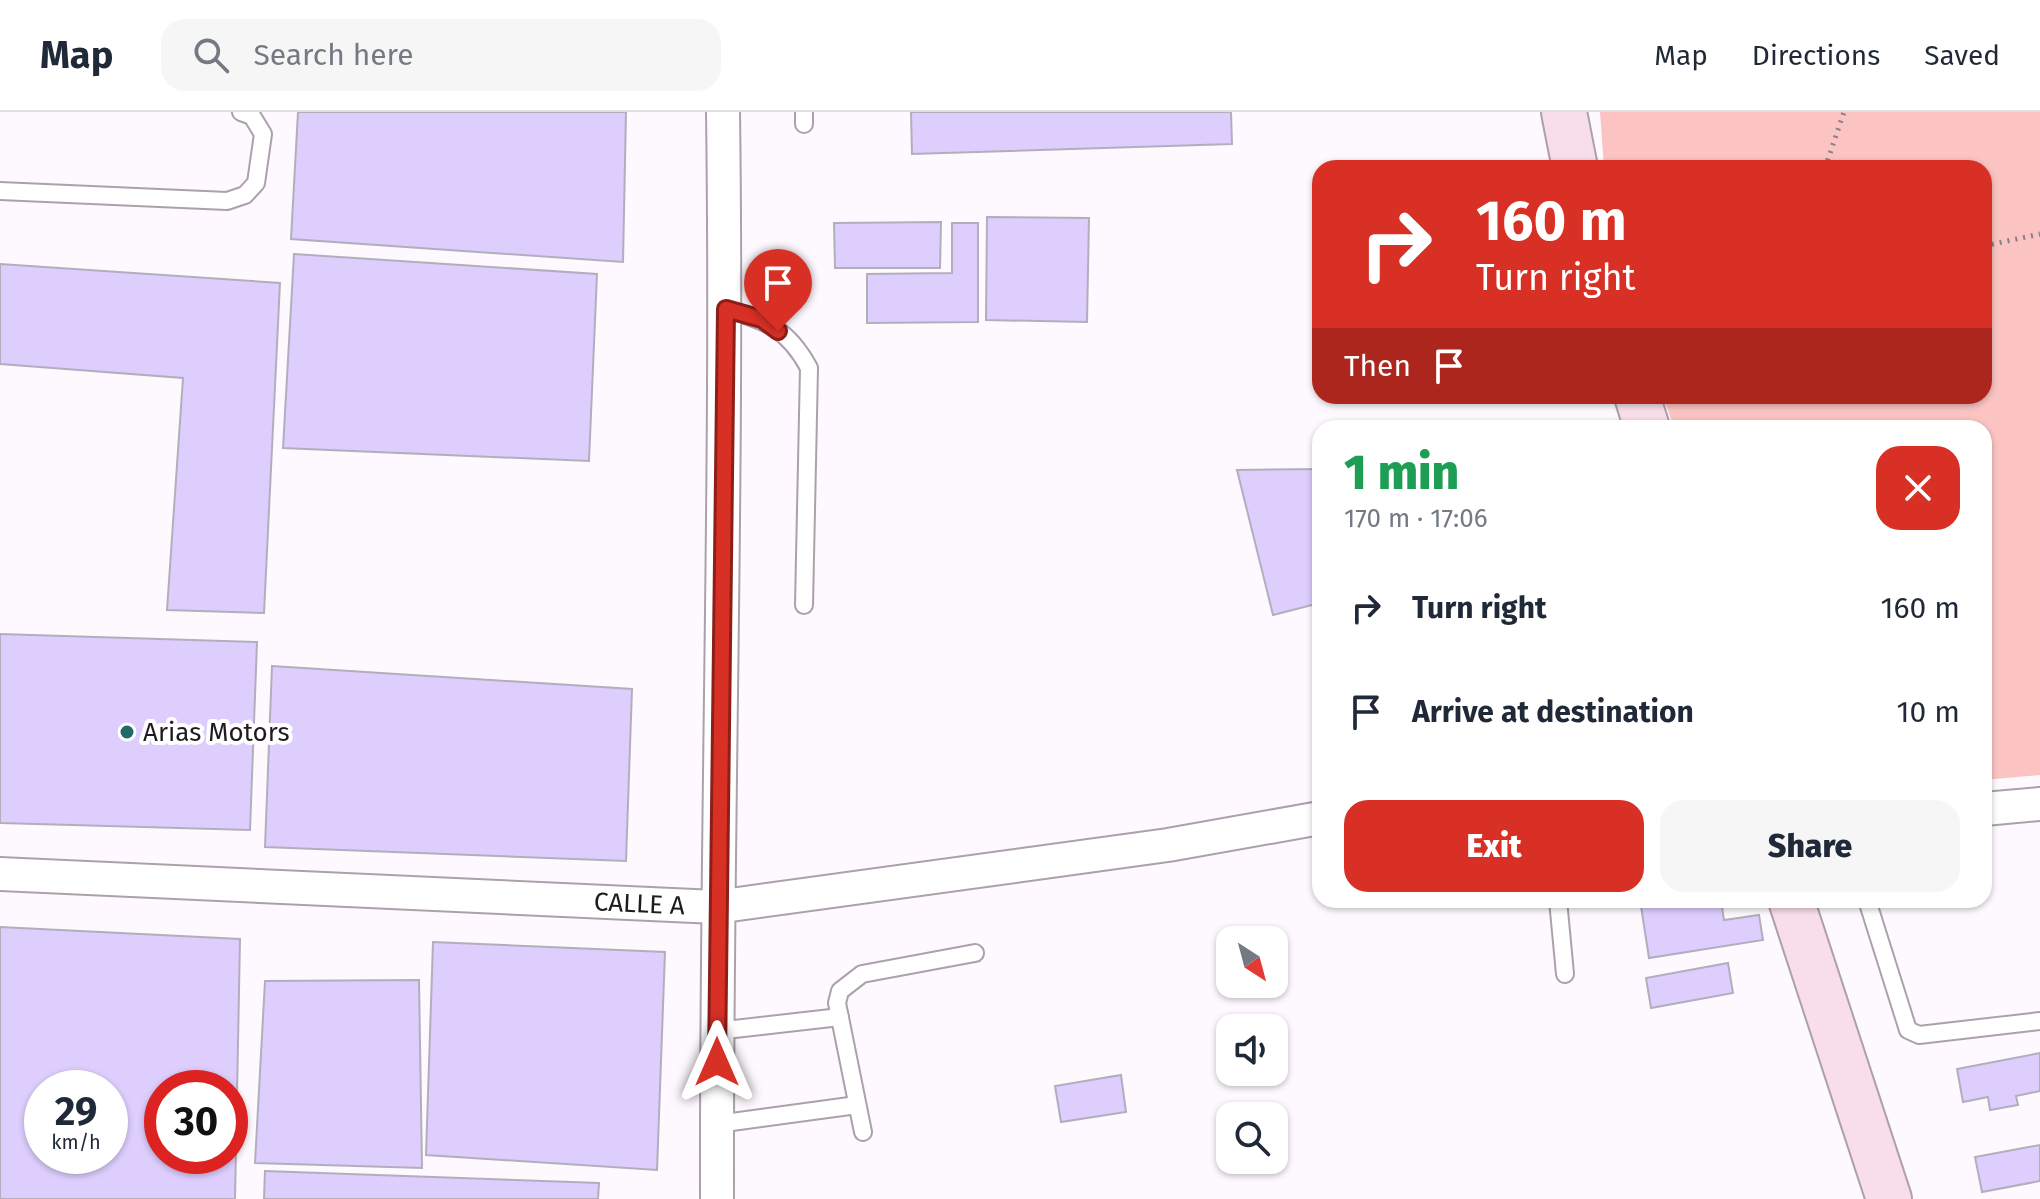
<!DOCTYPE html>
<html lang="en">
<head>
<meta charset="utf-8">
<style>
	:root { --surface:#fff; --page:#f6f6f7; --text:#1f2937; --muted:#747a83; --line:#e0e1e3; --accent:#d93025 }
	body { margin:0; font-family:"Fira Sans",sans-serif; background:var(--page); color:var(--text); height:100vh; display:flex; flex-direction:column; font-size:30px; white-space:nowrap }
	* { box-sizing:border-box; margin:0 }
	p { font-size:26px; color:var(--muted) }
	.icon { flex:none; width:44px; height:44px; fill:none; stroke:currentColor; stroke-width:2; stroke-linecap:round; stroke-linejoin:round }
	.map { position:relative; flex:1; overflow:hidden }
	.panel { position:absolute; left:1312px; top:308px; width:680px; height:488px; display:flex; flex-direction:column; background:var(--surface); border-radius:24px; box-shadow:0 2px 6px #0004 }
	.panel>* { flex:none }
	.banner { position:absolute; left:1312px; top:48px; width:680px; height:244px; border-radius:24px; box-shadow:0 2px 6px #0004; background:#d93025; color:#fff; overflow:hidden }
	.needle { width:52px; rotate:144deg }
	.fabs { position:absolute; left:1216px; top:814px; display:grid; gap:16px }
	.fabs a { display:grid; place-items:center; width:72px; height:72px; border-radius:16px; background:var(--surface); box-shadow:0 2px 6px #0004; font-size:40px }
	.speed { position:absolute; left:24px; top:958px; display:flex; gap:16px; font-size:40px; font-weight:700; text-align:center }
	.speed>* { display:grid; place-content:center; width:104px; height:104px; border-radius:50%; background:var(--surface); box-shadow:0 2px 6px #0004; line-height:1 }
	.speed small { font-size:20px; font-weight:400 }
	.speed .limit { border:12px solid #d22; background:#fff; color:#111 }
	.pin { position:absolute; display:grid; place-items:center; width:68px; height:68px; color:#fff; margin:-82px -34px; border-radius:50% 50% 50% 0; rotate:-45deg; box-shadow:0 0 8px #0007 }
	.pin .icon { rotate:45deg }
	.me { position:absolute; width:88px; margin:-44px; rotate:0deg; stroke-linejoin:round; filter:drop-shadow(0 0 6px #0008) }
	.turn { display:flex; align-items:center; gap:28px; height:168px; padding:0 32px; font-size:36px }
	.turn .icon { width:104px; height:104px; stroke-width:2.5 }
	.turn b { display:block; font-size:56px; line-height:68px }
	.then { display:flex; align-items:center; height:76px; padding:0 32px; background:#0003; gap:16px; font-size:30px }
	.round { display:grid; place-items:center; flex:none; width:84px; height:84px; border-radius:24px; background:var(--page) }
	.headline { display:flex; align-items:center; justify-content:space-between; height:136px; padding:0 32px }
	h1 { font-size:48px; font-weight:800; line-height:60px; color:#1e9e55 }
	.cta { display:flex; gap:16px; margin-top:auto; padding:16px 32px }
	.cta a { flex:1; height:92px; border-radius:24px; background:var(--accent); color:#fff; font-size:32px; font-weight:800; line-height:92px; text-align:center }
	.cta a+a { background:var(--page); color:var(--text) }
	ul { padding:0; list-style:none }
	li { display:flex; align-items:center; gap:24px; height:104px; padding:0 32px }
	li div { flex:1 }
	li b { display:block; font-size:30px }
	li em { font-style:normal }
	header { display:flex; align-items:center; gap:48px; box-sizing:border-box; height:112px; padding:0 40px; background:var(--surface); border-bottom:2px solid var(--line) }
	header strong { font-size:38px }
	nav { display:flex; gap:44px; margin-inline-start:auto; font-size:28px }
	.search { width:560px; height:72px; background:var(--page); display:flex; align-items:center; gap:20px; box-sizing:border-box; padding:0 28px; border-radius:24px; color:var(--muted); font-size:30px }
	.map>svg:first-child { display:block }
</style>
</head>
<body>
<header>
<strong>Map</strong>
<div class="search"><svg class="icon" aria-label="search" viewBox="0 0 24 24"><circle cx="10" cy="10" r="6"/><path d="M15 15l6 6"/></svg>Search here</div>
<nav><a>Map</a><a>Directions</a><a>Saved</a></nav>
</header>
<div class="map">
<svg width="2040" height="1087" viewBox="0 0 2040 1087">
	<rect width="100%" height="100%" fill="#fef9fe"/>
	<path fill="#fbc4c2" d="M1600,0H2040V663L1984,668V316H1674L1663,284H1984V56H1604Z"/>
	<g fill="#ddcefd" stroke="#b2aebd" stroke-width="2" fill-rule="evenodd">
		<path d="M298,0H626L623,150L291,127Z"/>
		<path d="M911,0H1231L1232,32L912,42Z"/>
		<path d="M987,105L1089,106L1087,210L986,208Z"/>
		<path d="M941,110L940,156H835L834,111Z"/>
		<path d="M952,111H978V210L867,211V162L952,161Z"/>
		<path d="M294,142L597,162L589,349L283,336Z"/>
		<path d="M0,152L280,171L264,501L167,498L183,266L0,252Z"/>
		<path d="M1320,357V491L1273,503L1237,358Z"/>
		<path d="M0,522L257,530L250,718L0,711Z"/>
		<path d="M272,554L632,577L626,749L265,735Z"/>
		<path d="M1640,788H1721L1724,808L1759,803L1763,828L1649,846Z"/>
		<path d="M0,815L240,827L235,1087H0ZM42,976H110V1044H42ZM162,976H230V1044H162Z"/>
		<path d="M433,830L665,840L657,1058L426,1043Z"/>
		<path d="M1728,851L1733,881L1651,896L1646,866Z"/>
		<path d="M419,868L422,1056L255,1051L265,869Z"/>
		<path d="M2040,941V979L2016,984L2018,993L1990,998L1988,985L1963,990L1957,957Z"/>
		<path d="M1121,963L1126,1000L1061,1010L1055,974Z"/>
		<path d="M2040,1033V1069L1982,1080L1975,1045Z"/>
		<path d="M265,1059L599,1071L598,1087H264Z"/>
	</g>
	<g fill="none" stroke-linecap="round" stroke-linejoin="round">
		<g stroke="#aca0ac" stroke-width="20">
			<g id="service">
				<path d="M804,12V0"/>
				<path d="M0,79L227,89L245,83L256,71L263,22L252,4L241,0"/>
				<path d="M726,197C767,209 788,217 809,256L804,493"/>
				<path d="M1558,788L1565,862"/>
				<path d="M1867,788L1908,918L1919,923L2040,909"/>
				<path d="M717,919L840,905"/>
				<path d="M717,1012L857,993"/>
				<path d="M863,1020L837,891L840,879L862,862L975,841"/>
			</g>
		</g>
		<g stroke="#aca0ac" stroke-width="36">
			<g id="minor">
				<path d="M1984,697L2040,692"/>
				<path id="s1" d="M0,762L716,795L1168,733L1320,706"/>
				<path d="M717,1087C716,725 728,362 723,0"/>
			</g>
		</g>
		<g stroke="#aca0ac" stroke-width="48">
			<g id="secondary">
				<path d="M1564,0L1575,56"/>
				<path d="M1637,284L1647,316"/>
				<path d="M1791,788L1889,1087"/>
			</g>
		</g>
		<g stroke="#878287" stroke-width="5" stroke-dasharray="2 6" stroke-linecap="butt">
			<path d="M1825,56L1844,0"/>
			<path d="M1984,134L2040,122"/>
		</g>
		<use href="#service" stroke="#fff" stroke-width="16"/>
		<use href="#minor" stroke="#fff" stroke-width="32"/>
		<use href="#secondary" stroke="#f8dee8" stroke-width="44"/>
	</g>
	<g fill="none" stroke-linecap="round" stroke-linejoin="round">
		<g stroke="#8d1f18" stroke-width="20">
			<path id="route" d="M717,950L726,197L762,207L778,219"/>
		</g>
		<use href="#route" stroke="#d93025" stroke-width="14"/>
	</g>
	<circle fill="#1f6b68" stroke="#fff" stroke-width="3" cx="127" cy="620" r="8"/>
	<g text-anchor="middle" stroke-width="8" stroke-linejoin="round" paint-order="stroke">
		<g font-size="26" fill="#1f1a1f" stroke="#fff" text-anchor="start">
			<text x="143" y="629">Arias Motors</text>
		</g>
		<g font-size="26" fill="#1f1a1f" stroke="#fff">
			<text dy="9" stroke="none"><textPath href="#s1" startOffset="640">CALLE A</textPath></text>
		</g>
	</g>
</svg>
<div class="fabs">
<a><svg class="needle" viewBox="-14 -14 28 28"><path d="M0-13l5 13h-10z" fill="#e53935"/><path d="M0 13l5-13h-10z" fill="#747a83"/></svg></a>
<a><svg class="icon" aria-label="sound" viewBox="0 0 24 24"><path d="M4 9h4l5-4v14l-5-4H4zM17 9q2 3 0 6"/></svg></a>
<a><svg class="icon" aria-label="search" viewBox="0 0 24 24"><circle cx="10" cy="10" r="6"/><path d="M15 15l6 6"/></svg></a>
</div>
<div class="speed"><div>29<small>km/h</small></div><div class="limit">30</div></div>
<div class="pin" style="left:778px;top:219px;background:#d93025"><svg class="icon" aria-label="arrive" viewBox="0 0 24 24"><path d="M6 21V4h12l-3 4 3 4H6"/></svg></div>
<svg class="me" style="left:717px;top:950px" viewBox="-20 -20 40 40"><path d="M0-17L14 15 0 8-14 15z" fill="#d93025" stroke="#fff" stroke-width="4"/></svg>
<div class="banner">
<div class="turn"><svg class="icon" aria-label="right" viewBox="0 0 24 24"><path d="M7 20v-9h11M14 6l5 5-5 5"/></svg><div><b>160 m</b>Turn right</div></div>
<div class="then">Then<svg class="icon" aria-label="arrive" viewBox="0 0 24 24"><path d="M6 21V4h12l-3 4 3 4H6"/></svg></div>
</div>
<section class="panel">
<div class="headline"><div><h1>1 min</h1><p>170 m · 17:06</p></div><a class="round" style="background:#d93025;color:#fff"><svg class="icon" aria-label="close" viewBox="0 0 24 24"><path d="M6 6l12 12M18 6L6 18"/></svg></a></div>
<ul>
<li><svg class="icon" aria-label="right" viewBox="0 0 24 24"><path d="M7 20v-9h11M14 6l5 5-5 5"/></svg><div><b>Turn right</b></div><em>160 m</em></li>
<li><svg class="icon" aria-label="arrive" viewBox="0 0 24 24"><path d="M6 21V4h12l-3 4 3 4H6"/></svg><div><b>Arrive at destination</b></div><em>10 m</em></li>
</ul>
<div class="cta"><a>Exit</a><a>Share</a></div>
</section>
</div>
</body>
</html>
